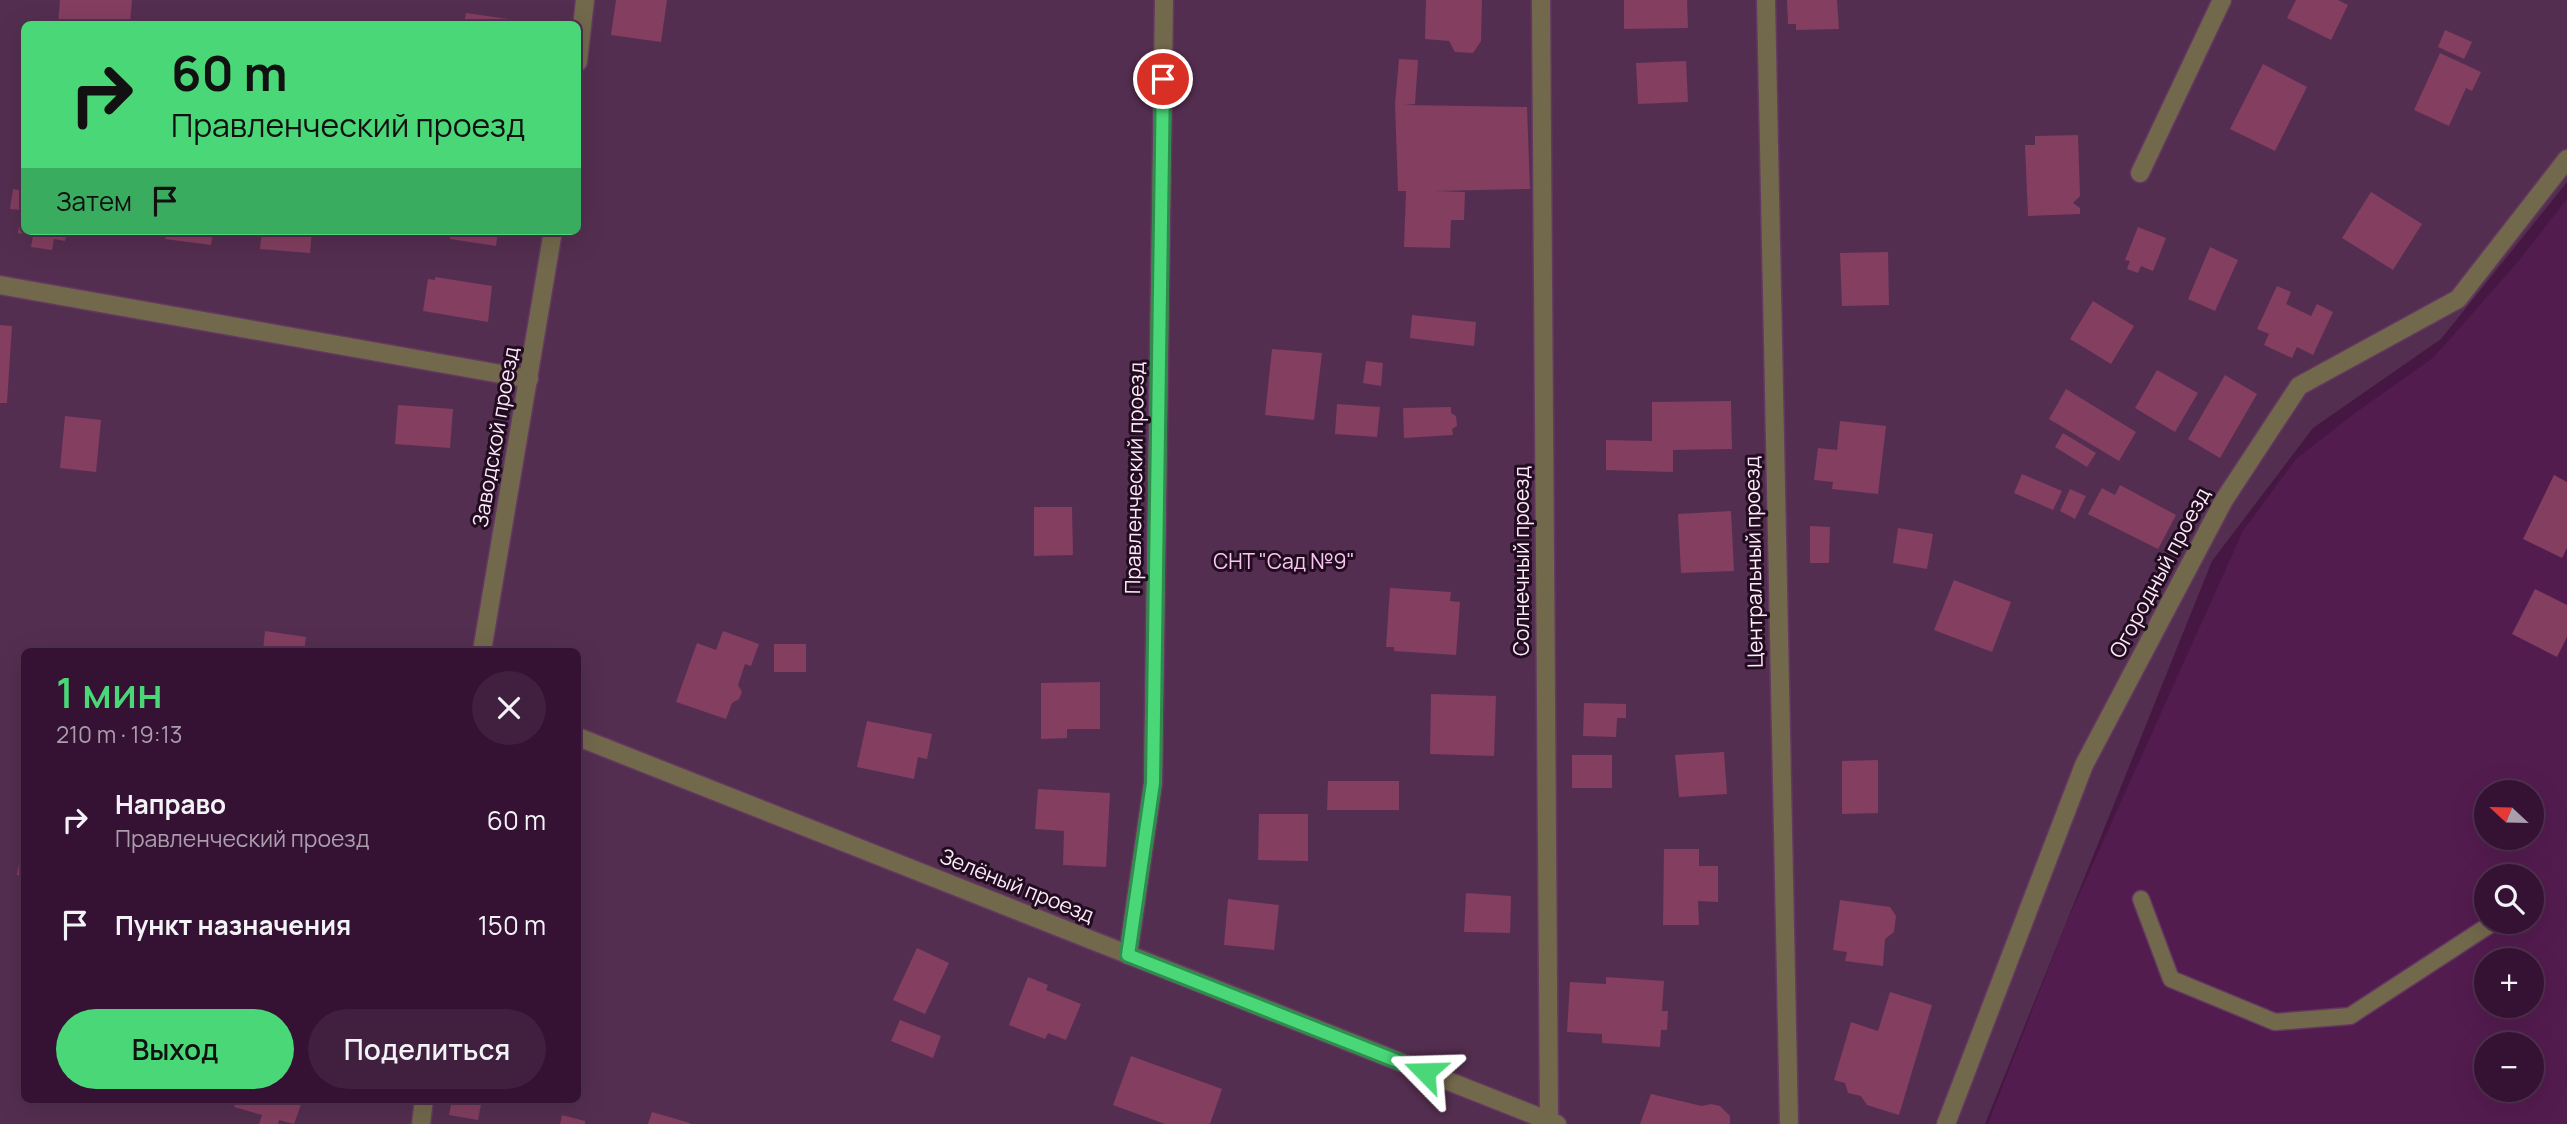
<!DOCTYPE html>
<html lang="ru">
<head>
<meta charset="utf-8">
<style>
	:root { --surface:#351133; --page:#401f3f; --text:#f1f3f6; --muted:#aa9dac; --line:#4f314e; --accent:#49d778 }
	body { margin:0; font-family:Manrope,sans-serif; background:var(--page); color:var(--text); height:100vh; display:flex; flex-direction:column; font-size:26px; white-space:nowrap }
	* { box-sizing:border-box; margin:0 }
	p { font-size:23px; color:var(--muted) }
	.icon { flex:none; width:38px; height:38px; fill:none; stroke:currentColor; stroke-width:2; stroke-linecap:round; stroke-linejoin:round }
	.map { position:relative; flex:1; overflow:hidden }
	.drawer { position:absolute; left:21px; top:648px; width:560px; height:455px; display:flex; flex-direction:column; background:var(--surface); border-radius:10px; box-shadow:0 7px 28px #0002,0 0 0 2px var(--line) }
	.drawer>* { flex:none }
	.top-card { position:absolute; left:21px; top:21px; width:560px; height:214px; border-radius:10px; box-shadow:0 7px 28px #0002,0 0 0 2px var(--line); background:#49d778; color:#111; overflow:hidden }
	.needle { width:46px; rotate:292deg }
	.fabs { position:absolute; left:2474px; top:780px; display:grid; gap:14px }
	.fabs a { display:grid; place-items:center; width:70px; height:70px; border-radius:50%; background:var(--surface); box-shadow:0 7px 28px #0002,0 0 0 2px var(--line); font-size:35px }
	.pin { position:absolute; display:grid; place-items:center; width:60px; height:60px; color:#fff; margin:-30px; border:4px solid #fff; border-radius:50%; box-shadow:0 2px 7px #0007 }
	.me { position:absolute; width:77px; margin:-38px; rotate:292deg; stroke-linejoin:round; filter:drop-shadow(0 0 5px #0008) }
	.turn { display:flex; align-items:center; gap:24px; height:147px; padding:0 35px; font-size:32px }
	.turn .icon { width:91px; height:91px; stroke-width:2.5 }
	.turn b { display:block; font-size:49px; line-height:60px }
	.then { display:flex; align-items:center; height:66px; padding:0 35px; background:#0003; gap:14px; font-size:26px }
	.round { display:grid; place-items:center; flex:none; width:74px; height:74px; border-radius:37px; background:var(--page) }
	.head { display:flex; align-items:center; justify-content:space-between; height:119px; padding:0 35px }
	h1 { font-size:42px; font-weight:600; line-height:52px; color:var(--accent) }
	.primary-button { display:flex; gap:14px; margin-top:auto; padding:14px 35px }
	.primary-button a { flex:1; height:80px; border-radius:42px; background:var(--accent); color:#111; font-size:28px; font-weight:600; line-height:80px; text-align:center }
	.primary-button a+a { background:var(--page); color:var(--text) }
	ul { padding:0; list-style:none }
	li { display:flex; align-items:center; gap:21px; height:105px; padding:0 35px }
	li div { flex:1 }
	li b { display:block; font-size:26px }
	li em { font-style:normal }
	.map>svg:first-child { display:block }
</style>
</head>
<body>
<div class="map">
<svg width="2567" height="1124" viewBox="0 0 2567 1124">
	<rect width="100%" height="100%" fill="#471744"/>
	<path fill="#531c4f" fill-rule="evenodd" d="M2567,199V1124H1988L2065,926L2243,531L2296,459L2351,416L2434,357L2517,263ZM2487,793H2532V838H2487ZM2487,877H2532V922H2487ZM2487,961H2532V1006H2487ZM2487,1045H2532V1090H2487Z"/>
	<path fill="#542e50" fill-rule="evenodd" d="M0,0H2567V182L2441,339L2313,428L2212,561L1985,1124H0ZM24,24H578V231H24ZM24,651H578V1099H24Z"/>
	<g fill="#833e60">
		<path d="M60,0H132L130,24H58Z"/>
		<path d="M616,0H667L661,42L611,35Z"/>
		<path d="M1426,0H1482L1481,41L1473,53L1455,52L1449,41L1425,39Z"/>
		<path d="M1624,0H1687L1688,28L1624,29Z"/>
		<path d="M1787,0H1837L1839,29L1796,30V24H1788Z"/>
		<path d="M2296,0H2338L2348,5L2331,40L2287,18Z"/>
		<path d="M466,13L522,21V24H464Z"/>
		<path d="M2445,30L2472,42L2464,59L2438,47Z"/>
		<path d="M2440,53L2481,72L2472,91L2466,88L2449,126L2414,110Z"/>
		<path d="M1399,59L1418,60L1415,104L1404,105L1527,107L1530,189L1435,191L1465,192L1464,220H1451L1450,248L1404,247L1406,191H1398L1395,104Z"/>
		<path d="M1686,61L1688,102L1638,104L1636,63Z"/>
		<path d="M2263,64L2307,87L2275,151L2230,129Z"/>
		<path d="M2078,135L2080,196L2073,203L2080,208V214L2028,216L2025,145H2035V136Z"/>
		<path d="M13,189L24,191V231H67L65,241L54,239L52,250L31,247L33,236L18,233L21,210L10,209Z"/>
		<path d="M2371,192L2422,224L2393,270L2342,238Z"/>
		<path d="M2138,227L2166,238L2153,271L2141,266L2138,273L2127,269L2130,261L2125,260Z"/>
		<path d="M166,231H213L211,245L165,239Z"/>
		<path d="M262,231H312L310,253L260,249Z"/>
		<path d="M445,231H498L496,246L450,239V237L445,236Z"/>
		<path d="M2210,247L2238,260L2215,311L2188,299Z"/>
		<path d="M1888,252L1889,305L1842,306L1840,253Z"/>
		<path d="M435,277L492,286L488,322L423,311L428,279L435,280Z"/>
		<path d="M2277,286L2291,292L2286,304L2311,316L2317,304L2333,312L2313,355L2297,347L2292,358L2264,345L2269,334L2257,329Z"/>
		<path d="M2093,301L2134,326L2111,364L2070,339Z"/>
		<path d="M1412,315L1476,322L1474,346L1410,338Z"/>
		<path d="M0,325L12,326L7,403H0Z"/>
		<path d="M1272,349L1322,353L1314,420L1265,415Z"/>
		<path d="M1366,361L1383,363L1381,386L1363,383Z"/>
		<path d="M2157,370L2198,393L2175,432L2135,408Z"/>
		<path d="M2225,375L2257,394L2220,458L2188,439Z"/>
		<path d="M2066,389L2136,432L2119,461L2049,419Z"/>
		<path d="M1731,401L1732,449L1673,450V472L1606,470V440L1652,441V402Z"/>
		<path d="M1337,404L1380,407L1377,437L1335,434Z"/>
		<path d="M398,405L453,409L450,448L395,444Z"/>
		<path d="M1451,407V413L1456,416L1457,426L1452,429L1453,435L1404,438L1403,408Z"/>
		<path d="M65,416L101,420L96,472L60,468Z"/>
		<path d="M1840,421L1886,426L1878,494L1832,489L1833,482L1814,480L1818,448L1837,450Z"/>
		<path d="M2063,433L2096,453L2087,467L2055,447Z"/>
		<path d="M2022,474L2062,491L2053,510L2014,493Z"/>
		<path d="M2554,475L2567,482V548L2562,558L2523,539Z"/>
		<path d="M2120,485L2176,515L2158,549L2088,514L2102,488L2115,495Z"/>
		<path d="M2070,489L2086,496L2075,519L2060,511Z"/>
		<path d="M1034,507H1072L1073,555L1034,556Z"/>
		<path d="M1731,511L1734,571L1681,573L1678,514Z"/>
		<path d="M1810,526L1830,527L1829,563H1810Z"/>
		<path d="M1898,528L1933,534L1927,569L1893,563Z"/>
		<path d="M1954,580L2011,602L1992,652L1934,630Z"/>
		<path d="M1390,588L1451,592L1450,601L1460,602L1456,655L1394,651V647H1386Z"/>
		<path d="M2535,589L2567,605V637L2557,657L2512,634Z"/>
		<path d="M265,631L306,637L304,651H263Z"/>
		<path d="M723,631L759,644L751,666L745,664L738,685L742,692L739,699L732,703L726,719L676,702L697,643L716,650Z"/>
		<rect x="774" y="644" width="32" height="28"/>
		<path d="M1100,682V729H1067V738L1041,739V683Z"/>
		<path d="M1431,694L1496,696L1494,756L1430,754Z"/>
		<path d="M1584,703L1626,704V718H1617L1616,737L1583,736Z"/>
		<path d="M867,721L932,734L927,759L918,757L914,779L857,767Z"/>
		<path d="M1724,752L1727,794L1679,797L1675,755Z"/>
		<rect x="1572" y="755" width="40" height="33"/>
		<path d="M1878,760V813L1842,814V761Z"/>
		<path d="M1328,781H1399V810H1327Z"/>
		<path d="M1038,789L1110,793L1106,867L1063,865L1064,831L1035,829Z"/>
		<path d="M1259,814H1308V861L1258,860Z"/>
		<path d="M22,845L24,846V877L17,875Z"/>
		<path d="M1664,849H1699V866H1718V902L1698,901L1699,925H1663Z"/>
		<path d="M1466,893L1511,896L1510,933L1464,932Z"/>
		<path d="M1228,899L1279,905L1274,950L1224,945Z"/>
		<path d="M1840,900L1890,907L1896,916L1894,932L1885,939L1883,966L1845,961L1847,952L1833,950Z"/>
		<path d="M917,948L949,963L925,1014L893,1000Z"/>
		<path d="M1028,977L1048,985L1046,990L1081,1004L1066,1040L1048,1033L1045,1039L1009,1025Z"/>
		<path d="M1606,977L1664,981L1662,1011H1668L1667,1030H1661L1660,1047L1602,1043V1034L1567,1032L1570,982L1606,984Z"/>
		<path d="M1890,992L1932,1005L1899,1115L1867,1105L1861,1096L1848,1093L1845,1083L1834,1080L1851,1022L1878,1031Z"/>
		<path d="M900,1020L941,1036L933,1058L891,1041Z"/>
		<path d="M1131,1056L1222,1089L1210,1124H1165L1113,1105Z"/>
		<path d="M1651,1094L1702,1106L1711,1104L1720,1106L1730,1116V1124H1640Z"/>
		<path d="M236,1099H303L294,1124L279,1120L278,1124H259L262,1115L234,1107Z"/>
		<path d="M452,1099H482L478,1120L449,1115Z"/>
		<path d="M652,1112L690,1123V1124H648Z"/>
		<path d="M562,1115L585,1121V1124H560Z"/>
	</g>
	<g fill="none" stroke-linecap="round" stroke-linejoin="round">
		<g stroke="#643961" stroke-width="19">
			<path id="lane" d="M2141,899L2171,979L2275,1022L2350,1016L2494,922"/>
		</g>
		<g stroke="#643961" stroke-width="21">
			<g id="street">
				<path d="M1541,0L1549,1121"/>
				<path d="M1766,0L1789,1124"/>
				<path d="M578,62L585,0"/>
				<path d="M2140,173L2222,0"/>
				<path d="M0,285L529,379"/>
				<path d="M482,651L553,231"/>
				<path d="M578,737L1557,1124"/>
				<path d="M1128,955L1153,783L1164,0"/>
				<path d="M421,1124L424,1099"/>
				<path d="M1946,1124L2084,765L2224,500L2299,386L2458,299L2567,159"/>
			</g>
		</g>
		<use href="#lane" stroke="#72684c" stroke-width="16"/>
		<use href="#street" stroke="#72684c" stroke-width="18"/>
	</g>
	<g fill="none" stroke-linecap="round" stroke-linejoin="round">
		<g stroke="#2f8c4e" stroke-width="18">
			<path id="route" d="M1163,79L1153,783L1128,955L1425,1072"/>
		</g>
		<use href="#route" stroke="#49d778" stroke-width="12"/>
	</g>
	<g text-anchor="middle" stroke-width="6" stroke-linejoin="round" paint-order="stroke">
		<g font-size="21" fill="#fce9f9" stroke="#220d20">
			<text transform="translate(496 437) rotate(-80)" y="7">Заводской проезд</text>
			<text transform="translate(1135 478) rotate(-89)" y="7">Правленческий проезд</text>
			<text transform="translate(1522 561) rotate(-90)" y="7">Солнечный проезд</text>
			<text transform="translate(1754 562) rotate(-91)" y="7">Центральный проезд</text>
			<text transform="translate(2160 573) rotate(-62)" y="7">Огородный проезд</text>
			<text transform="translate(1017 886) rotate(22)" y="7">Зелёный проезд</text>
		</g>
		<g font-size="21" fill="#f9c7f2" stroke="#220d20">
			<text x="1284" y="569">СНТ "Сад №9"</text>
		</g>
	</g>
</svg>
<div class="fabs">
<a><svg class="needle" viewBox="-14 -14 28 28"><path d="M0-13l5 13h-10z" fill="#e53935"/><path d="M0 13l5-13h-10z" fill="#aa9dac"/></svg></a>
<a><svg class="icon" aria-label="search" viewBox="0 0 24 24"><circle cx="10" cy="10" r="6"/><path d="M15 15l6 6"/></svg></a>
<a>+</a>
<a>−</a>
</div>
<div class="pin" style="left:1163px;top:79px;background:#d93025"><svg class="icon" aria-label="arrive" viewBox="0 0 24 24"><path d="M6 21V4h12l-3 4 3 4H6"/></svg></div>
<svg class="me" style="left:1425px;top:1072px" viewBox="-20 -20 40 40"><path d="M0-17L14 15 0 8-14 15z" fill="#49d778" stroke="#fff" stroke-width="4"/></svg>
<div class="top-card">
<div class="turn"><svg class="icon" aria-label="right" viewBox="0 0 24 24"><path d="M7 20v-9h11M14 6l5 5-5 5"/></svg><div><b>60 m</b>Правленческий проезд</div></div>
<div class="then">Затем<svg class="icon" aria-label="arrive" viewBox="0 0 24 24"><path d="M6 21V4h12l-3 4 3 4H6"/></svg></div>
</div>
<section class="drawer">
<div class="head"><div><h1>1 мин</h1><p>210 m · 19:13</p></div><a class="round"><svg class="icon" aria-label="close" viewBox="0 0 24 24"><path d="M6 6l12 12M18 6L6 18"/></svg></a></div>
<ul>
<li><svg class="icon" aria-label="right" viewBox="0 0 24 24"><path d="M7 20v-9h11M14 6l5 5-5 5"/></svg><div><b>Направо</b><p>Правленческий проезд</p></div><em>60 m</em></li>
<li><svg class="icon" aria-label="arrive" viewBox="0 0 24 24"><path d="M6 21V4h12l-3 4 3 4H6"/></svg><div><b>Пункт назначения</b></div><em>150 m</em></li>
</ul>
<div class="primary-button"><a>Выход</a><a>Поделиться</a></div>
</section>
</div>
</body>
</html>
